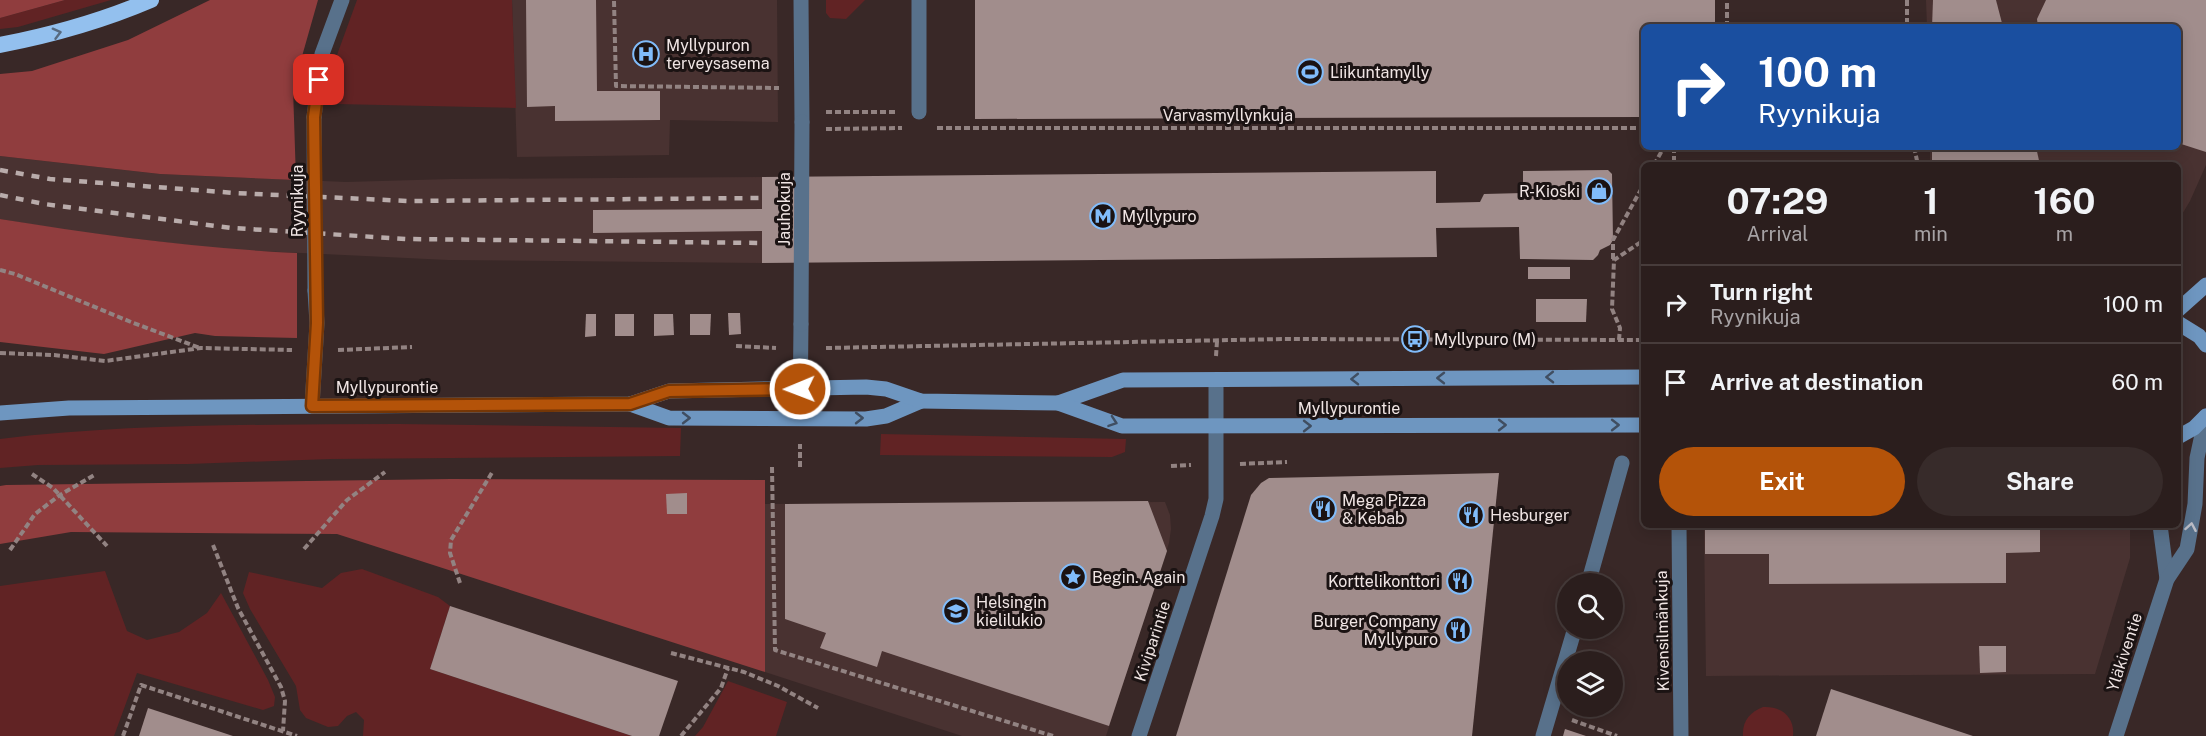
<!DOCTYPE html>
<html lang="en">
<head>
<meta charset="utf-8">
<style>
	:root { --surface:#2b1e1d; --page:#372b2a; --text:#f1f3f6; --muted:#a6a2a4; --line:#473c3b; --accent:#b45309 }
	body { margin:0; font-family:"Public Sans",sans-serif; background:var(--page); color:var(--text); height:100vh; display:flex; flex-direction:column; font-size:22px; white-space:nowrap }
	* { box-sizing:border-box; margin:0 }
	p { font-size:20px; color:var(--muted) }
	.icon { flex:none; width:33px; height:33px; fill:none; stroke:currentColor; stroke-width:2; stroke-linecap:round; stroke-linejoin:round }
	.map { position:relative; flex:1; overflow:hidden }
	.drawer { position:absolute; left:1641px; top:162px; width:540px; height:366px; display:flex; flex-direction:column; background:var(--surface); border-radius:9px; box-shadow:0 3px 15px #0003,0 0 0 2px var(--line) }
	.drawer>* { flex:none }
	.guide { position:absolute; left:1641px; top:24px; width:540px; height:126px; border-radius:9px; box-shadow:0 3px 15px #0003,0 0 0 2px var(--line); background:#1a4fa0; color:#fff; overflow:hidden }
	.controls { position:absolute; left:1557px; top:573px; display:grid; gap:12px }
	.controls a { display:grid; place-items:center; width:66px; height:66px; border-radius:50%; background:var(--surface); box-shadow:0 3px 15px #0003,0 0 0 2px var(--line); font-size:30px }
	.pin { position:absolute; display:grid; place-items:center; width:51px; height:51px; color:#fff; margin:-26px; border-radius:12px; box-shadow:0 3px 9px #0006 }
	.me { position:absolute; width:66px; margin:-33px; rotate:269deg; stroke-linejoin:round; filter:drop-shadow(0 0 4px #0008) }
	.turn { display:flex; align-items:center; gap:21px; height:126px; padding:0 18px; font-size:27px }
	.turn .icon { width:78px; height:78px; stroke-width:2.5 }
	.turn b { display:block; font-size:42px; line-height:51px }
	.eta { display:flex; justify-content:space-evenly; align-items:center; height:102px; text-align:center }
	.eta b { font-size:36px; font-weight:700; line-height:42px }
	.cta { display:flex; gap:12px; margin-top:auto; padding:12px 18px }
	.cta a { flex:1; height:69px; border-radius:36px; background:var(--accent); color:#fff; font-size:24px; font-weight:700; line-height:69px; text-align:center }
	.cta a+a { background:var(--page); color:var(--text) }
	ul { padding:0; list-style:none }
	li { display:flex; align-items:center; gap:18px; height:78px; padding:0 18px; border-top:2px solid var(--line) }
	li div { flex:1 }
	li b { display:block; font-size:22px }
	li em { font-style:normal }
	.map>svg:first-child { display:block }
</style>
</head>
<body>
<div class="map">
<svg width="2206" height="736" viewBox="0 0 2206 736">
	<rect width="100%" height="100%" fill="#392827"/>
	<g fill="#493231">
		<path d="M512,0H777L778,122L670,120L669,155L517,157Z"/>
		<path d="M1926,0H2206V165L2190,201L2178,221V165H1930V147H2178V27H1927Z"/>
		<path d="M0,156L160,174L346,182L451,179L762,177V263L448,260L220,249L71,231L0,219Z"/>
		<path d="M1165,502L1170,515L1171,529L1169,543L1106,736H962L765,672V504Z"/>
		<path d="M1704,525H2130V558L2095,674L1706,676Z"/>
	</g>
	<g fill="#612324">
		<path d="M65,0H111L18,27L0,29V18Z"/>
		<path d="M357,0H512L516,108L336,104L337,55Z"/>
		<path d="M826,0H865L846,19L830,18L826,13Z"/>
		<path d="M398,424L681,428L680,456L331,459L188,464L38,465L0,468V439C132,423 265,425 398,424Z"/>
		<path d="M881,434L1126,439L1125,452L1112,457L880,455Z"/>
		<path d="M362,569L438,597L450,606L430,669L632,736H363L364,720L356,712L347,716L338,726L328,727L306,718L300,710L296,686L250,609L243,593L249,572L322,588L341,573Z"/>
		<path d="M105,571L127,631L147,640L179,632L207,613L221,593L268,680L275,697L274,706L263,710L137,673L114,736H0V586Z"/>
		<path d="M728,681L787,702L776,736H695L703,727Z"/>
		<path d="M1763,707C1781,706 1795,717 1793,736H1743C1742,721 1750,712 1763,707Z"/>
	</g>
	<g fill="#903d3e">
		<path d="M0,0H65L0,18Z"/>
		<path d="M210,0H318L293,88L296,180L160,174L0,156V74L32,71L128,40Z"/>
		<path d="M0,219C100,235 195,248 297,253V338L215,336L195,333L104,354L0,342Z"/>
		<path d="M451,479L765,480V672L337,534L71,532L0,544V486L6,485Z"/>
	</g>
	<g fill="#a18d8c">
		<path d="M526,0H596L597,91H660V120L555,121V106L527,107Z"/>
		<path d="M975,0H1715V27H1644V117L975,119Z"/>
		<path d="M1933,0H1996L2003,27H1932Z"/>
		<path d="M2046,0H2206V152L2178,143V27H2038L2037,19Z"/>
		<path d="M1932,147H2036L2040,165H1932Z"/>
		<path d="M1608,170L1612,174L1613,240L1610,245L1600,250L1598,255L1593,260L1520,259L1519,227L1436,228L1437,257L762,263V231L593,233V210L762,209V177L1436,171V203L1480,202L1484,194L1523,193V171Z"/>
		<rect x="1528" y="267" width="42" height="12"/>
		<path d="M1536,299H1587L1586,322H1536Z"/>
		<path d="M728,313H740L741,334L729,335Z"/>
		<path d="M586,314H596V336L585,337Z"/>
		<rect x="615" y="314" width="19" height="22"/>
		<path d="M654,314H673L674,335L654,336Z"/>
		<path d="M690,314H711L710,335H690Z"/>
		<rect x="1407" y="330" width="23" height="9"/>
		<path d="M1499,473L1472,736H1176L1251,495L1261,483L1269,478Z"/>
		<path d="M687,493V514H667L666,494Z"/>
		<path d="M1148,501L1167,551L1109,726L882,651L877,667L820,648L826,633L785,619V504Z"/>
		<path d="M1705,525H2040V552L2006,553V583L1769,584V554H1705Z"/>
		<path d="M450,606L678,681L659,736H632L430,669Z"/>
		<path d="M1979,646H2006V672L1980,673Z"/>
		<path d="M1831,689L1973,736H1816Z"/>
		<path d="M148,708L233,736H139Z"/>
		<path d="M1565,729L1586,736H1563Z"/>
	</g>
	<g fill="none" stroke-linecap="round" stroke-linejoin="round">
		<g stroke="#928382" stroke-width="4" stroke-dasharray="6 3" stroke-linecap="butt">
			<path d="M1907,0V27"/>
			<path d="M614,1L616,86L779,88"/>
			<path d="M1727,27V0"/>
			<path d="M826,112H896"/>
			<path d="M937,128H1644"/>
			<path d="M826,129L902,128"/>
			<path d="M1674,147V165"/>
			<path d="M1914,147L1918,165"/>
			<path d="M1654,165L1664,147"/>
			<path d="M1613,259V240L1644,184"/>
			<path d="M0,270L15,274L131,322L200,348"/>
			<path d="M1619,340L1620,328L1612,309L1614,260L1644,240"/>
			<path d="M736,346L776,348"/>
			<path d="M826,348L1283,339L1644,340"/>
			<path d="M338,350L412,347"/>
			<path d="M0,353L54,355L105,361L201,348L292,350"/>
			<path d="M1216,356L1217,341"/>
			<path d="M1240,464L1287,462"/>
			<path d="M1171,466L1191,465"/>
			<path d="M772,467L775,650L1053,736"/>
			<path d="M800,467V444"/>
			<path d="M32,474L53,488L107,546"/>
			<path d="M213,545L238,608L281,687L285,701L283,731"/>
			<path d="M304,549L347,500L385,472"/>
			<path d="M10,550L35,514L60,495L96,474"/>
			<path d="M460,583L450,553L451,540L493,471"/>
			<path d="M671,653L744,672L778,686L818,708"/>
			<path d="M1572,720L1617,736"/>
			<path d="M123,736L141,685L297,736"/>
			<path d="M681,736L721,688L728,668"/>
		</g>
		<g stroke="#58718b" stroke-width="15">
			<path d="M1588,584L1622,463"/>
			<path d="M1543,736L1575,628"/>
		</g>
		<g stroke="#58718b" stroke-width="15">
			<path d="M801,0L802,122"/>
			<path d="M919,112V0"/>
			<path d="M314,117L322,54L342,0"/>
			<path d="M312,406L317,323L315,291"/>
			<path d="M800,417L801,324"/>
			<path d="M1679,525L1681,736"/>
			<path d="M2160,525L2167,579"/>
			<path d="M1139,736L1212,516L1216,499V380"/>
			<path d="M2116,736L2167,579L2187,549L2195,504L2197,458L2206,416"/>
		</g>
		<g stroke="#6e96c0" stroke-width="15">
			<path d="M2178,310L2206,285"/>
			<path d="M2178,323L2199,336L2206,345"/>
			<path d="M1058,403L1123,380L1644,377"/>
			<path d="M630,404L669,418L866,419L886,416L921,401"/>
			<path d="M0,413L69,408L630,404L669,391L866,387L886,389L921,401L1058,403L1122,426L1644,425"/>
			<path d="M2178,437L2194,428L2206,416"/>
		</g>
		<path stroke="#93c0ee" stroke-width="16" d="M0,45C52,35 102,21 151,0"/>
		<g stroke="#b9acab" stroke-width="4.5" stroke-dasharray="8 8" stroke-linecap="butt">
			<path d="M0,170L50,179L235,193L408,201L762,198"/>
			<path d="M0,195L44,204L232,228L407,239L762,243"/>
		</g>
		<g stroke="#58718b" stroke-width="15">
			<path d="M314,117L315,291"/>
			<path d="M801,324L802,122"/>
		</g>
	</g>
	<defs><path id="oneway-chevron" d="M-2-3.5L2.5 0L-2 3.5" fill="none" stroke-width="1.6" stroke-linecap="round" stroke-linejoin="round" transform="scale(1.5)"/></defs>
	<use stroke="#576a80" href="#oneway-chevron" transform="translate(57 33) rotate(-15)"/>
	<g stroke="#404e61">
		<use href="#oneway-chevron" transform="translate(1550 377) rotate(179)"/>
		<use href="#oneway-chevron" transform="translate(1441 378) rotate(180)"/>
		<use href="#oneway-chevron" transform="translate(1355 379) rotate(179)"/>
		<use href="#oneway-chevron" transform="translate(686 418)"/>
		<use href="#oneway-chevron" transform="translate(859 418)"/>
		<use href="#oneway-chevron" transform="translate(1113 422) rotate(19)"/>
		<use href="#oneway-chevron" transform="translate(1502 425)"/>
		<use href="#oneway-chevron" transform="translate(1615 425)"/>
		<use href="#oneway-chevron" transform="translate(1307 426)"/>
	</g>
	<use stroke="#bbbcc5" href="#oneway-chevron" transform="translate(2191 527) rotate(-80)"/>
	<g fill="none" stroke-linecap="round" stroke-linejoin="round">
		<g stroke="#753606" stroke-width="15">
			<path id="route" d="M319,80L314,117L317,323L312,406L630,404L669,391L800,389"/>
		</g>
		<use href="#route" stroke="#b45309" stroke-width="10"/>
	</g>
	<defs>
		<g id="hospital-ring" transform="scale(1.35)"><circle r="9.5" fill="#1b1313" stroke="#81bcfa" stroke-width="1.5"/><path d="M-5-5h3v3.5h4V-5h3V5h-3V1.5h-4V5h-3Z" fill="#81bcfa"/></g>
		<g id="stadium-ring" transform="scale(1.35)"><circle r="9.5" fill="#1b1313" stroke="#81bcfa" stroke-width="1.5"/><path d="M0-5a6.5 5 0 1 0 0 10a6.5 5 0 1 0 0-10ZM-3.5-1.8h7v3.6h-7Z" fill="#81bcfa"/></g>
		<g id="shop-ring" transform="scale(1.35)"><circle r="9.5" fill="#1b1313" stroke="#81bcfa" stroke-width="1.5"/><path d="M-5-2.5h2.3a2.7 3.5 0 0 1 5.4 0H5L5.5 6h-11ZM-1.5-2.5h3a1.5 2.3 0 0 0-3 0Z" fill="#81bcfa"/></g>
		<g id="metro-ring" transform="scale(1.35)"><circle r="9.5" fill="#1b1313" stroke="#81bcfa" stroke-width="1.5"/><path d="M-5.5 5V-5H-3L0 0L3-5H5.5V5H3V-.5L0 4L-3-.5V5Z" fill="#81bcfa"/></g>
		<g id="bus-ring" transform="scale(1.35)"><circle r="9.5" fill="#1b1313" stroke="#81bcfa" stroke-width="1.5"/><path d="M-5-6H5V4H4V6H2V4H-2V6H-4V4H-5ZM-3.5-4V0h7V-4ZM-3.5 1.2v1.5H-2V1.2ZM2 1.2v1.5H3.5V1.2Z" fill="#81bcfa"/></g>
		<g id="restaurant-ring" transform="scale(1.35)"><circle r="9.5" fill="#1b1313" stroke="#81bcfa" stroke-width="1.5"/><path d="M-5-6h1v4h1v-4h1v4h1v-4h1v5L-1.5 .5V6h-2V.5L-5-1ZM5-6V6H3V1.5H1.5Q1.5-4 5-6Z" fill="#81bcfa"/></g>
		<g id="sight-ring" transform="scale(1.35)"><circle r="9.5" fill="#1b1313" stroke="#81bcfa" stroke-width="1.5"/><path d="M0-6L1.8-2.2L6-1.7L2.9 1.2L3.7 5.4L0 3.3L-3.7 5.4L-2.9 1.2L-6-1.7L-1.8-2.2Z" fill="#81bcfa"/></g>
		<g id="school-ring" transform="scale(1.35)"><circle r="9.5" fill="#1b1313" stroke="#81bcfa" stroke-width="1.5"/><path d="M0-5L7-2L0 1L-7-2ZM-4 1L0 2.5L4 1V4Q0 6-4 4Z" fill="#81bcfa"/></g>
	</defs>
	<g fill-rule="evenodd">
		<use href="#hospital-ring" x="646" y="54"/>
		<use href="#stadium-ring" x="1310" y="72"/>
		<use href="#shop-ring" x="1599" y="191"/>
		<use href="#metro-ring" x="1103" y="216"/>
		<use href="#bus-ring" x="1415" y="339"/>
		<use href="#restaurant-ring" x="1323" y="509"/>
		<use href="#restaurant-ring" x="1471" y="515"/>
		<use href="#sight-ring" x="1073" y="577"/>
		<use href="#restaurant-ring" x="1460" y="581"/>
		<use href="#school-ring" x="956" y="611"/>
		<use href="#restaurant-ring" x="1458" y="630"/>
	</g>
	<g text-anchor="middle" stroke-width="6" stroke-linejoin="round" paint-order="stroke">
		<g font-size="16" fill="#f0e5e4" stroke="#1b1313" text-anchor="start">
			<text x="666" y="51">Myllypuron<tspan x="666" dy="18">terveysasema</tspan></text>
			<text x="1330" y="78">Liikuntamylly</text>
			<text x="1580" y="197" text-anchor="end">R-Kioski</text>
			<text x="1122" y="222">Myllypuro</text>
			<text x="1434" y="345">Myllypuro (M)</text>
			<text x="1342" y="506">Mega Pizza<tspan x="1342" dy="18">&amp; Kebab</tspan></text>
			<text x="1490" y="521">Hesburger</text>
			<text x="1092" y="583">Begin. Again</text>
			<text x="1440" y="587" text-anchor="end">Korttelikonttori</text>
			<text x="976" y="608">Helsingin<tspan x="976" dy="18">kielilukio</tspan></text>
			<text x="1438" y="627" text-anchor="end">Burger Company<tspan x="1438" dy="18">Myllypuro</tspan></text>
		</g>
		<g font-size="16" fill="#f0e5e4" stroke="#1b1313">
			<text x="1228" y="121">Varvasmyllynkuja</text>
			<text transform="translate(297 201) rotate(-90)" y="6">Ryynikuja</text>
			<text transform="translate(784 209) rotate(-90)" y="6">Jauhokuja</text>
			<text x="387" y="393">Myllypurontie</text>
			<text x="1349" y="414">Myllypurontie</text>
			<text transform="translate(1662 631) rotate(-91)" y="6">Kivensilmänkuja</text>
			<text transform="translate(1152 641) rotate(-72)" y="6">Kiviparintie</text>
			<text transform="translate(2124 652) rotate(-72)" y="6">Yläkiventie</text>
		</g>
	</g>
</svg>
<div class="controls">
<a><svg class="icon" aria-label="search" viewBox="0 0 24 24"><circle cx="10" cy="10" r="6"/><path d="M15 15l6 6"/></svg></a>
<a><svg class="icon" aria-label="layers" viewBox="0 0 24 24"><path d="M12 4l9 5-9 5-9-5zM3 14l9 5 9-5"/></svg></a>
</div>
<div class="pin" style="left:319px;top:80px;background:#d93025"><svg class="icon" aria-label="arrive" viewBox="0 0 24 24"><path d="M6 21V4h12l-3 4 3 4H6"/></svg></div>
<svg class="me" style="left:800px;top:389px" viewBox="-20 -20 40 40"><circle r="17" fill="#b45309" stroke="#fff" stroke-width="3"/><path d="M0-11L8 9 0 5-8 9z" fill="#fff"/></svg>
<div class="guide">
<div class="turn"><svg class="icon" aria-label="right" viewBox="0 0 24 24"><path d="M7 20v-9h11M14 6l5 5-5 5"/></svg><div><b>100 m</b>Ryynikuja</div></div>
</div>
<section class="drawer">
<div class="eta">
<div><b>07:29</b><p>Arrival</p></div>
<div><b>1</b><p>min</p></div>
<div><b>160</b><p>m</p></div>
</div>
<ul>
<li><svg class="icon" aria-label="right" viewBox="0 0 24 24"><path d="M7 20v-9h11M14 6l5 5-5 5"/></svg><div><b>Turn right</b><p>Ryynikuja</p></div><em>100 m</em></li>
<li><svg class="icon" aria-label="arrive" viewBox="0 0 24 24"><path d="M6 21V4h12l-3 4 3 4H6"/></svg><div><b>Arrive at destination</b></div><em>60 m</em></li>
</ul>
<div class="cta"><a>Exit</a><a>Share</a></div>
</section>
</div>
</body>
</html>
